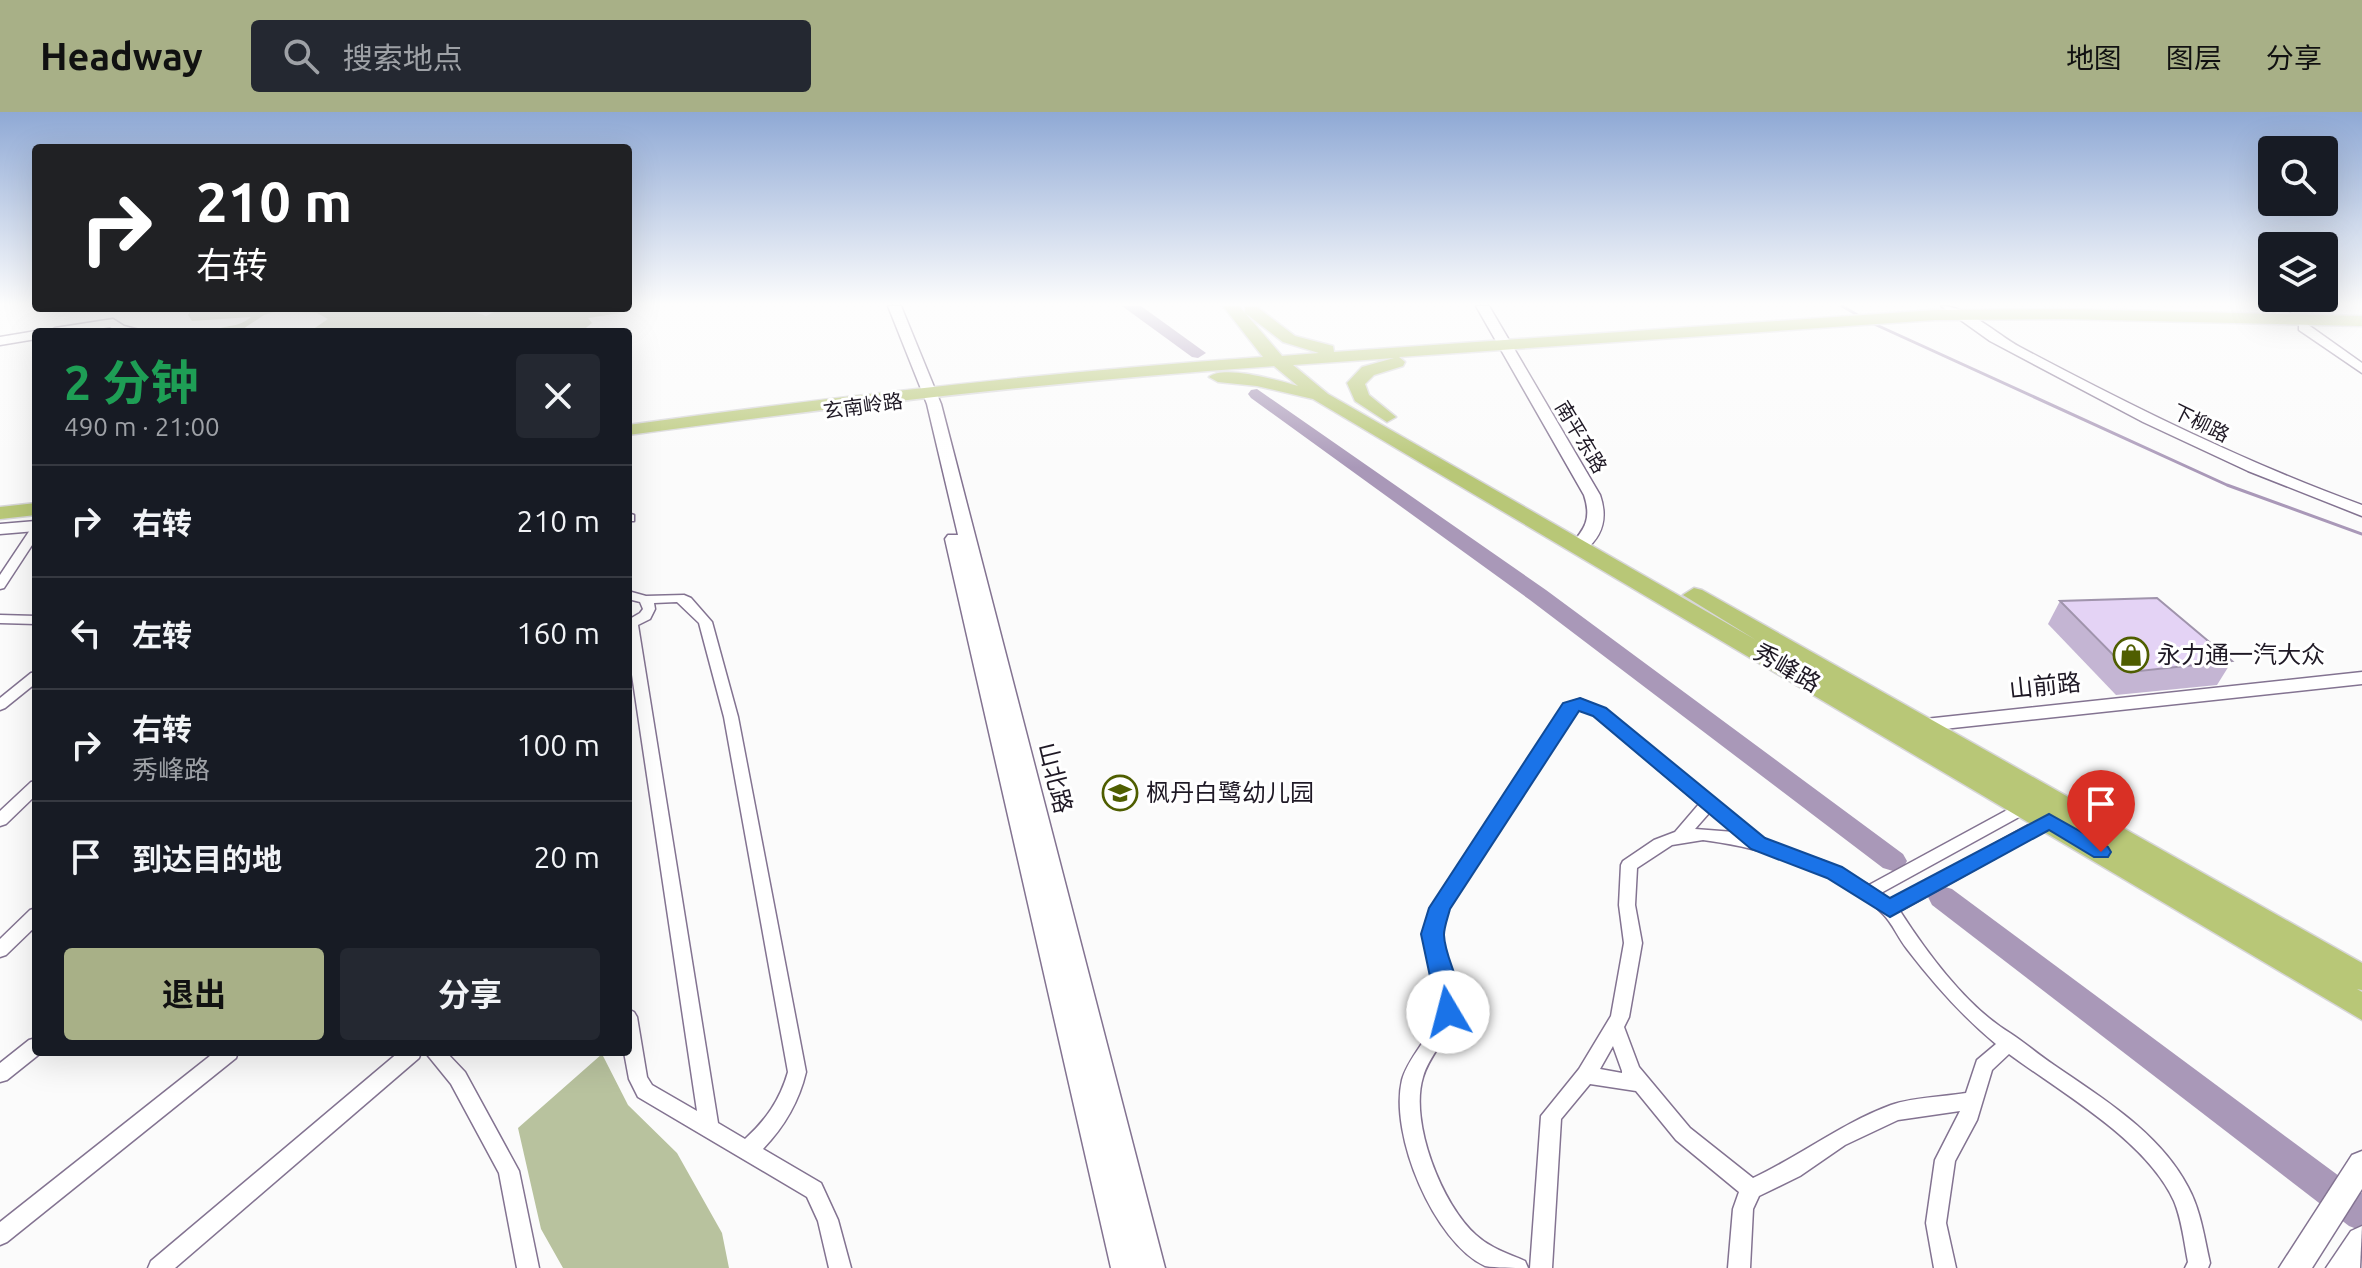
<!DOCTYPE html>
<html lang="zh">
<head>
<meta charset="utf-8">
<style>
	:root { --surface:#171b24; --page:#242831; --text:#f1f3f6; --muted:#9ea1a6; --line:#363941; --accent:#a8b087 }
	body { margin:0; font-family:Ubuntu,"Noto Sans SC",sans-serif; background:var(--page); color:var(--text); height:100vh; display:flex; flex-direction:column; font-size:30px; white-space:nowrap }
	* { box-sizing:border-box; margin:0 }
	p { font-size:26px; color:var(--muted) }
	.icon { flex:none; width:44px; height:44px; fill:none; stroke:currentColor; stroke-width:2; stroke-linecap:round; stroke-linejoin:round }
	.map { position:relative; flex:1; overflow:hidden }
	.panel { position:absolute; left:32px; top:216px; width:600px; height:728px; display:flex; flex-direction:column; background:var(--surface); border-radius:8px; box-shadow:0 8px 32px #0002 }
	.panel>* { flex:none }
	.top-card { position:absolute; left:32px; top:32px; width:600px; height:168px; border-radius:8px; box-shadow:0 8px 32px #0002; background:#202124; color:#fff; overflow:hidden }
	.controls { position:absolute; left:2258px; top:24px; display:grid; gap:16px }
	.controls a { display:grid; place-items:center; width:80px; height:80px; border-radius:8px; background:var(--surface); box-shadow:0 8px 32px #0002; font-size:40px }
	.pin { position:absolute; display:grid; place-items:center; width:68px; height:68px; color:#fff; margin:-82px -34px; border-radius:50% 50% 50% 0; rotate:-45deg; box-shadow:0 0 8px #0007 }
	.pin .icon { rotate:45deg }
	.me { position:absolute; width:88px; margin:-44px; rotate:352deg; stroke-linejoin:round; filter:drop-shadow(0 0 6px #0008) }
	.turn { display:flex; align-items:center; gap:28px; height:168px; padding:0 32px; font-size:36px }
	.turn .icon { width:104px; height:104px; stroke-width:2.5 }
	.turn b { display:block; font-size:56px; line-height:68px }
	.round { display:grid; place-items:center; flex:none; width:84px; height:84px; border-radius:8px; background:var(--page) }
	.head { display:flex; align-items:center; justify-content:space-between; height:136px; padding:0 32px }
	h1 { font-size:48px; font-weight:700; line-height:60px; color:#1e9e55 }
	.button { display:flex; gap:16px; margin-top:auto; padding:16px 32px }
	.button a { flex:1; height:92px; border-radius:8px; background:var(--accent); color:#111; font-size:32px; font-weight:700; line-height:92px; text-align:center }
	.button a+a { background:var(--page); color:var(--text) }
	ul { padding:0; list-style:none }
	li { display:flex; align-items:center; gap:24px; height:112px; padding:0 32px; border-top:2px solid var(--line) }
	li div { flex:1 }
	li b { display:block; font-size:30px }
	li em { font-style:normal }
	header { display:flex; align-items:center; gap:48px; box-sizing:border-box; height:112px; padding:0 40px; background:var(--accent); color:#111 }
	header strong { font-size:38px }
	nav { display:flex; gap:44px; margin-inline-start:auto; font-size:28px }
	.search { width:560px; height:72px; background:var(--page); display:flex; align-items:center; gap:20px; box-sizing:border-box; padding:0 28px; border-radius:8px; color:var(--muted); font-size:30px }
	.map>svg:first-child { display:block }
</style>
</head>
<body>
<header>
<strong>Headway</strong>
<div class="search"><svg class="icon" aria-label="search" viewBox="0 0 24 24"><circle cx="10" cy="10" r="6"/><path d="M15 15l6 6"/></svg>搜索地点</div>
<nav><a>地图</a><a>图层</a><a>分享</a></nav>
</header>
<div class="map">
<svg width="2362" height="1156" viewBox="0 0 2362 1156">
	<rect width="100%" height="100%" fill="#fbfbfb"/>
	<g fill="#b8c29e">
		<path d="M192,196H441L435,199C452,205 469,196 486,204L502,196H620L626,200L588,206L592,211L581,220H293H309L328,207L317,201L278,199L264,203L243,217L212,220C227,211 237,217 251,205L192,209L188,203Z"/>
		<path d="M602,942L628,993L677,1041L722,1121L729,1156H563L541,1117L518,1016Z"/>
	</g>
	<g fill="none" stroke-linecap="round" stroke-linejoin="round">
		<g stroke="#a998b8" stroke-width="3">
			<path d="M1842,194L1861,205"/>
			<path d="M1872,211L2227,373L2362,422"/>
		</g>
		<g fill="#a998b8" fill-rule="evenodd">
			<path d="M1122,194H1141L1206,241L1198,246L1192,245Z"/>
			<path d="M1257,277L1546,478L1903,742L1907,749L1903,756L1893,759L1883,756L1530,488L1251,286L1248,282L1251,278Z"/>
			<path d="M1942,774L1952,777L2362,1081V1119L2349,1114L1932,793L1928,785L1932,777Z"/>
		</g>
		<g stroke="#837391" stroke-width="3">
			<g id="minor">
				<path d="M628,401L634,403V409H628Z"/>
				<path d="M36,414V427L4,476L0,477V463L32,415Z"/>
				<path d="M628,479L646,484L684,483L691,486L712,510L738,605L806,960C799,990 784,1015 763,1037L821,1071L838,1108L851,1156H829L818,1109L807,1085L638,985L629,967L624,940H628V897L634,900L637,905L647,965L652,973L697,999L628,536V508L640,501L643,497L640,490L628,487ZM677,490L699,511L724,605L788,960C780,988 766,1008 745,1027L718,1011L638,513L650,507L655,497L654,491Z"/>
				<path d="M0,503L36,504V512L0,511Z"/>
				<path d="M36,560V571L5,596L0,598V586L31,561Z"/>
				<path d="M1580,587L1604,597L1760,726L1826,750L1869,773L2020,691H2030L2033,695L2030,699L1881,781L1891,789L2043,705H2055L2057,709L2055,713L1900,799C1927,841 1967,895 2010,921C2024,930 2039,943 2054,953C2102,986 2160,1021 2188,1075C2201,1099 2204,1125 2210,1151L2208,1156H2185L2188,1150C2184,1130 2182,1108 2174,1089C2147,1029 2062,981 2009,942L1992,958L1977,1008L1955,1049L1946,1111L1956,1156H1934L1926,1111L1935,1048L1960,999L1898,1008L1845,1033L1800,1064L1759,1084L1753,1097L1750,1156H1728L1733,1097L1739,1080L1676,1028L1636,979L1590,972L1561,1007L1552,1156H1530L1541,1004L1579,957L1611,904L1624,831L1619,793L1621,753L1623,749L1654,728L1675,720L1699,692L1594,603L1579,597L1575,598L1448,798C1445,805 1442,813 1441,821C1441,846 1459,868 1457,893C1455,920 1430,940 1423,965C1409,1010 1442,1093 1476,1123C1490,1136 1507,1141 1525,1149L1528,1156C1515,1156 1497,1156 1485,1154C1434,1130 1389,1023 1402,968C1409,943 1434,922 1439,898C1447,858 1410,839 1434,791L1565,592ZM1710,700L1734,720L1695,717ZM1703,728C1760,735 1843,759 1883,802C1893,812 1898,826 1907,837C1934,872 1962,904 1996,932L1977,948L1966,981C1942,985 1914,985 1891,993C1842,1011 1800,1044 1753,1066L1690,1016L1639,955L1624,915L1629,905L1642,831L1635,793L1637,756L1672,733ZM1613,934L1622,959V961L1600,957Z"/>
				<path d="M36,669V683L6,712L0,714V699L31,670Z"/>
				<path d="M36,796V814L6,843L0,845V827L30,798Z"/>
				<path d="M36,926V940H42L7,968L0,970V951L29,928Z"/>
				<path d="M215,940H238L236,946L7,1130L0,1133V1110Z"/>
				<path d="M399,940H421L419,946L175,1156H148L151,1149Z"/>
				<path d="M425,940H446L465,960L519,1059L539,1156H517L499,1061L451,972Z"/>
			</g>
		</g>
		<g stroke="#837391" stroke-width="3">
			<g id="tertiary">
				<path d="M2266,194H2280L2299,208L2289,211Z"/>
				<path d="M113,207L124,214L147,220H118L110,215L78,220H49L55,216Z"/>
				<path d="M2299,212H2307L2362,251V261L2299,218Z"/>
				<path d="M36,219L39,220H36V227L0,233V225Z"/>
				<path d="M36,409V419L0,422V412Z"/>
				<path d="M2362,560V572L1925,619L1916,613L1925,607Z"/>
			</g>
		</g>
		<g stroke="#837391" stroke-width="3">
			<g id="secondary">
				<path d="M888,194H901L941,292L1165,1156H1111L945,427L948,423H958L927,292Z"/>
				<path d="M1476,194H1489L1600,383C1608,406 1603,424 1584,439H1572L1569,435C1585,417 1592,407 1584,383Z"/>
				<path d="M1941,194C1968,194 1996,222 2020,235C2131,294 2244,350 2362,393V404L2248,359L2143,310L1990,229Z"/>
				<path d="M2362,1039V1077L2312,1156H2279L2352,1043Z"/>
				<path d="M2362,1114L2360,1156H2326L2351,1119Z"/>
			</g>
		</g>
		<g stroke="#d7d6d8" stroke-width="3">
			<g id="primary">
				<path d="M1223,194H1239L1282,244L1319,241L1283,230L1245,201V195H1257L1295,224L1333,234L1334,240L1935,198L2065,197L2362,204V214L2065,207L1935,208L1399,245L1405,250L1403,254L1374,263L1365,272L1369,283L1396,305L1387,310L1355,289L1347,271L1362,255L1394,246L1293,253L1328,282L1756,528L1683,483L1694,476L1702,478L2362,851V878L2357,877L2362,880V908L1313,287L1257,274L1218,270L1209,265C1224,252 1279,269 1298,274L1274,254C1056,269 844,294 628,323V313C839,284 1050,260 1263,245Z"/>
				<path d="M36,391V403L0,407V395Z"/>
			</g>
		</g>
		<use href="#minor" fill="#fff" fill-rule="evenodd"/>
		<use href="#tertiary" fill="#fff" fill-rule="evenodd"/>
		<use href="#secondary" fill="#fff" fill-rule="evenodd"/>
		<use href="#primary" fill="#b8c777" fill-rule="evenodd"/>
	</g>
	<path fill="#c4b5d3" d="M2060,489L2232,549L2217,573L2116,583L2048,512Z"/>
	<path fill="#e4d3f5" stroke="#a094ac" stroke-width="2" d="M2157,486L2232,549L2130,560L2060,489Z"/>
	<linearGradient id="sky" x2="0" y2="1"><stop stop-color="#8fa9d5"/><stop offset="0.54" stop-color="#fdfdfd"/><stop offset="1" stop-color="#fdfdfd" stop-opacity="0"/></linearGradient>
	<rect width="2362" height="356" fill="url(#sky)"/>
	<path fill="#1a73e8" stroke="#114b97" stroke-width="2" d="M1580,586L1606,596L1765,726L1842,755L1890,786L2049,702L2108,735L2111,740L2108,745H2094L2049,718L1890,805L1827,766L1751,737L1593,604L1579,599L1450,797C1448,805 1444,815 1444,823C1445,851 1470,880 1456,907L1448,910L1439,907L1421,822L1429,796L1563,591Z"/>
	<defs>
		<g id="shop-ring" transform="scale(1.8)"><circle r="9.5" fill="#fff" stroke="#4f5e00" stroke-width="1.5"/><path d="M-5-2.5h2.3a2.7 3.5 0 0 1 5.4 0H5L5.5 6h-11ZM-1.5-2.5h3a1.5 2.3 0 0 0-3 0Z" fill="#4f5e00"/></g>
		<g id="school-ring" transform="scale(1.8)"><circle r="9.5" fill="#fff" stroke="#4f5e00" stroke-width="1.5"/><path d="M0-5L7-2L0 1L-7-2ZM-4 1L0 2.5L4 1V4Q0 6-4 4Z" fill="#4f5e00"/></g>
	</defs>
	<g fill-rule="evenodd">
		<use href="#shop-ring" x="2131" y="543"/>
		<use href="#school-ring" x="1120" y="681"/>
	</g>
	<g text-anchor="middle" stroke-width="6" stroke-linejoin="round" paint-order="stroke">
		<g font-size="20" fill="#1f1925" stroke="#fff">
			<text transform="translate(863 294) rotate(-8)" y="7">玄南岭路</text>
			<text transform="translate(2201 311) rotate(26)" y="7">下柳路</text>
			<text transform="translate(1581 325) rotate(59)" y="7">南平东路</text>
		</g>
		<g font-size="24" fill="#1f1925" stroke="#fff" text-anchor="start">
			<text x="2157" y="551">永力通一汽大众</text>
			<text x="1146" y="689">枫丹白鹭幼儿园</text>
		</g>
		<g font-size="24" fill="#1f1925" stroke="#fff">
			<text transform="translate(1787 556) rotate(30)" y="8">秀峰路</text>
			<text transform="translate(2045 574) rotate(-6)" y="8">山前路</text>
			<text transform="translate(1055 666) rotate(76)" y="8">山北路</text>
		</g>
	</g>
</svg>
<div class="controls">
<a><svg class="icon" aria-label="search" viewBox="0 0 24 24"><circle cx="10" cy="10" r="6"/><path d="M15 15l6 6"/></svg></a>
<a><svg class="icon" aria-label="layers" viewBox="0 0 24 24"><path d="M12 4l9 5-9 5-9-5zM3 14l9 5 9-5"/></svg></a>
</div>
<div class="pin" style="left:2101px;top:740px;background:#d93025"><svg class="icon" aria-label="arrive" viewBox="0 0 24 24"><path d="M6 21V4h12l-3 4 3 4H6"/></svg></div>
<svg class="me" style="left:1448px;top:900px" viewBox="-20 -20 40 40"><circle r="19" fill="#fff"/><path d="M0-13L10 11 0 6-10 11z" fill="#1a73e8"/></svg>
<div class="top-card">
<div class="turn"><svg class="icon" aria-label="right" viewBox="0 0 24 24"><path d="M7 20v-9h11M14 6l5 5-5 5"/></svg><div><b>210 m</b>右转</div></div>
</div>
<section class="panel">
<div class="head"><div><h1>2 分钟</h1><p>490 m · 21:00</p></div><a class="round"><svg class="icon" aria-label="close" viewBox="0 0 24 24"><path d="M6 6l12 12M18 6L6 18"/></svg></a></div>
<ul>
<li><svg class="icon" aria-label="right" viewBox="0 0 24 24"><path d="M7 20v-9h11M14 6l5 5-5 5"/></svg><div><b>右转</b></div><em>210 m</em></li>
<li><svg class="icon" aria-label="left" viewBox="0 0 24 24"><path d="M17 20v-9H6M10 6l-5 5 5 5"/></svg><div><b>左转</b></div><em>160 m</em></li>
<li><svg class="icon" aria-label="right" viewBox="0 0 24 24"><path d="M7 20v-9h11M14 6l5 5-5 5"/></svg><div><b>右转</b><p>秀峰路</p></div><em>100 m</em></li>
<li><svg class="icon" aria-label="arrive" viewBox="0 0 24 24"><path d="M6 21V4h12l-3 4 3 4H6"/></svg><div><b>到达目的地</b></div><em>20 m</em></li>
</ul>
<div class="button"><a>退出</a><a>分享</a></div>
</section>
</div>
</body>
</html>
